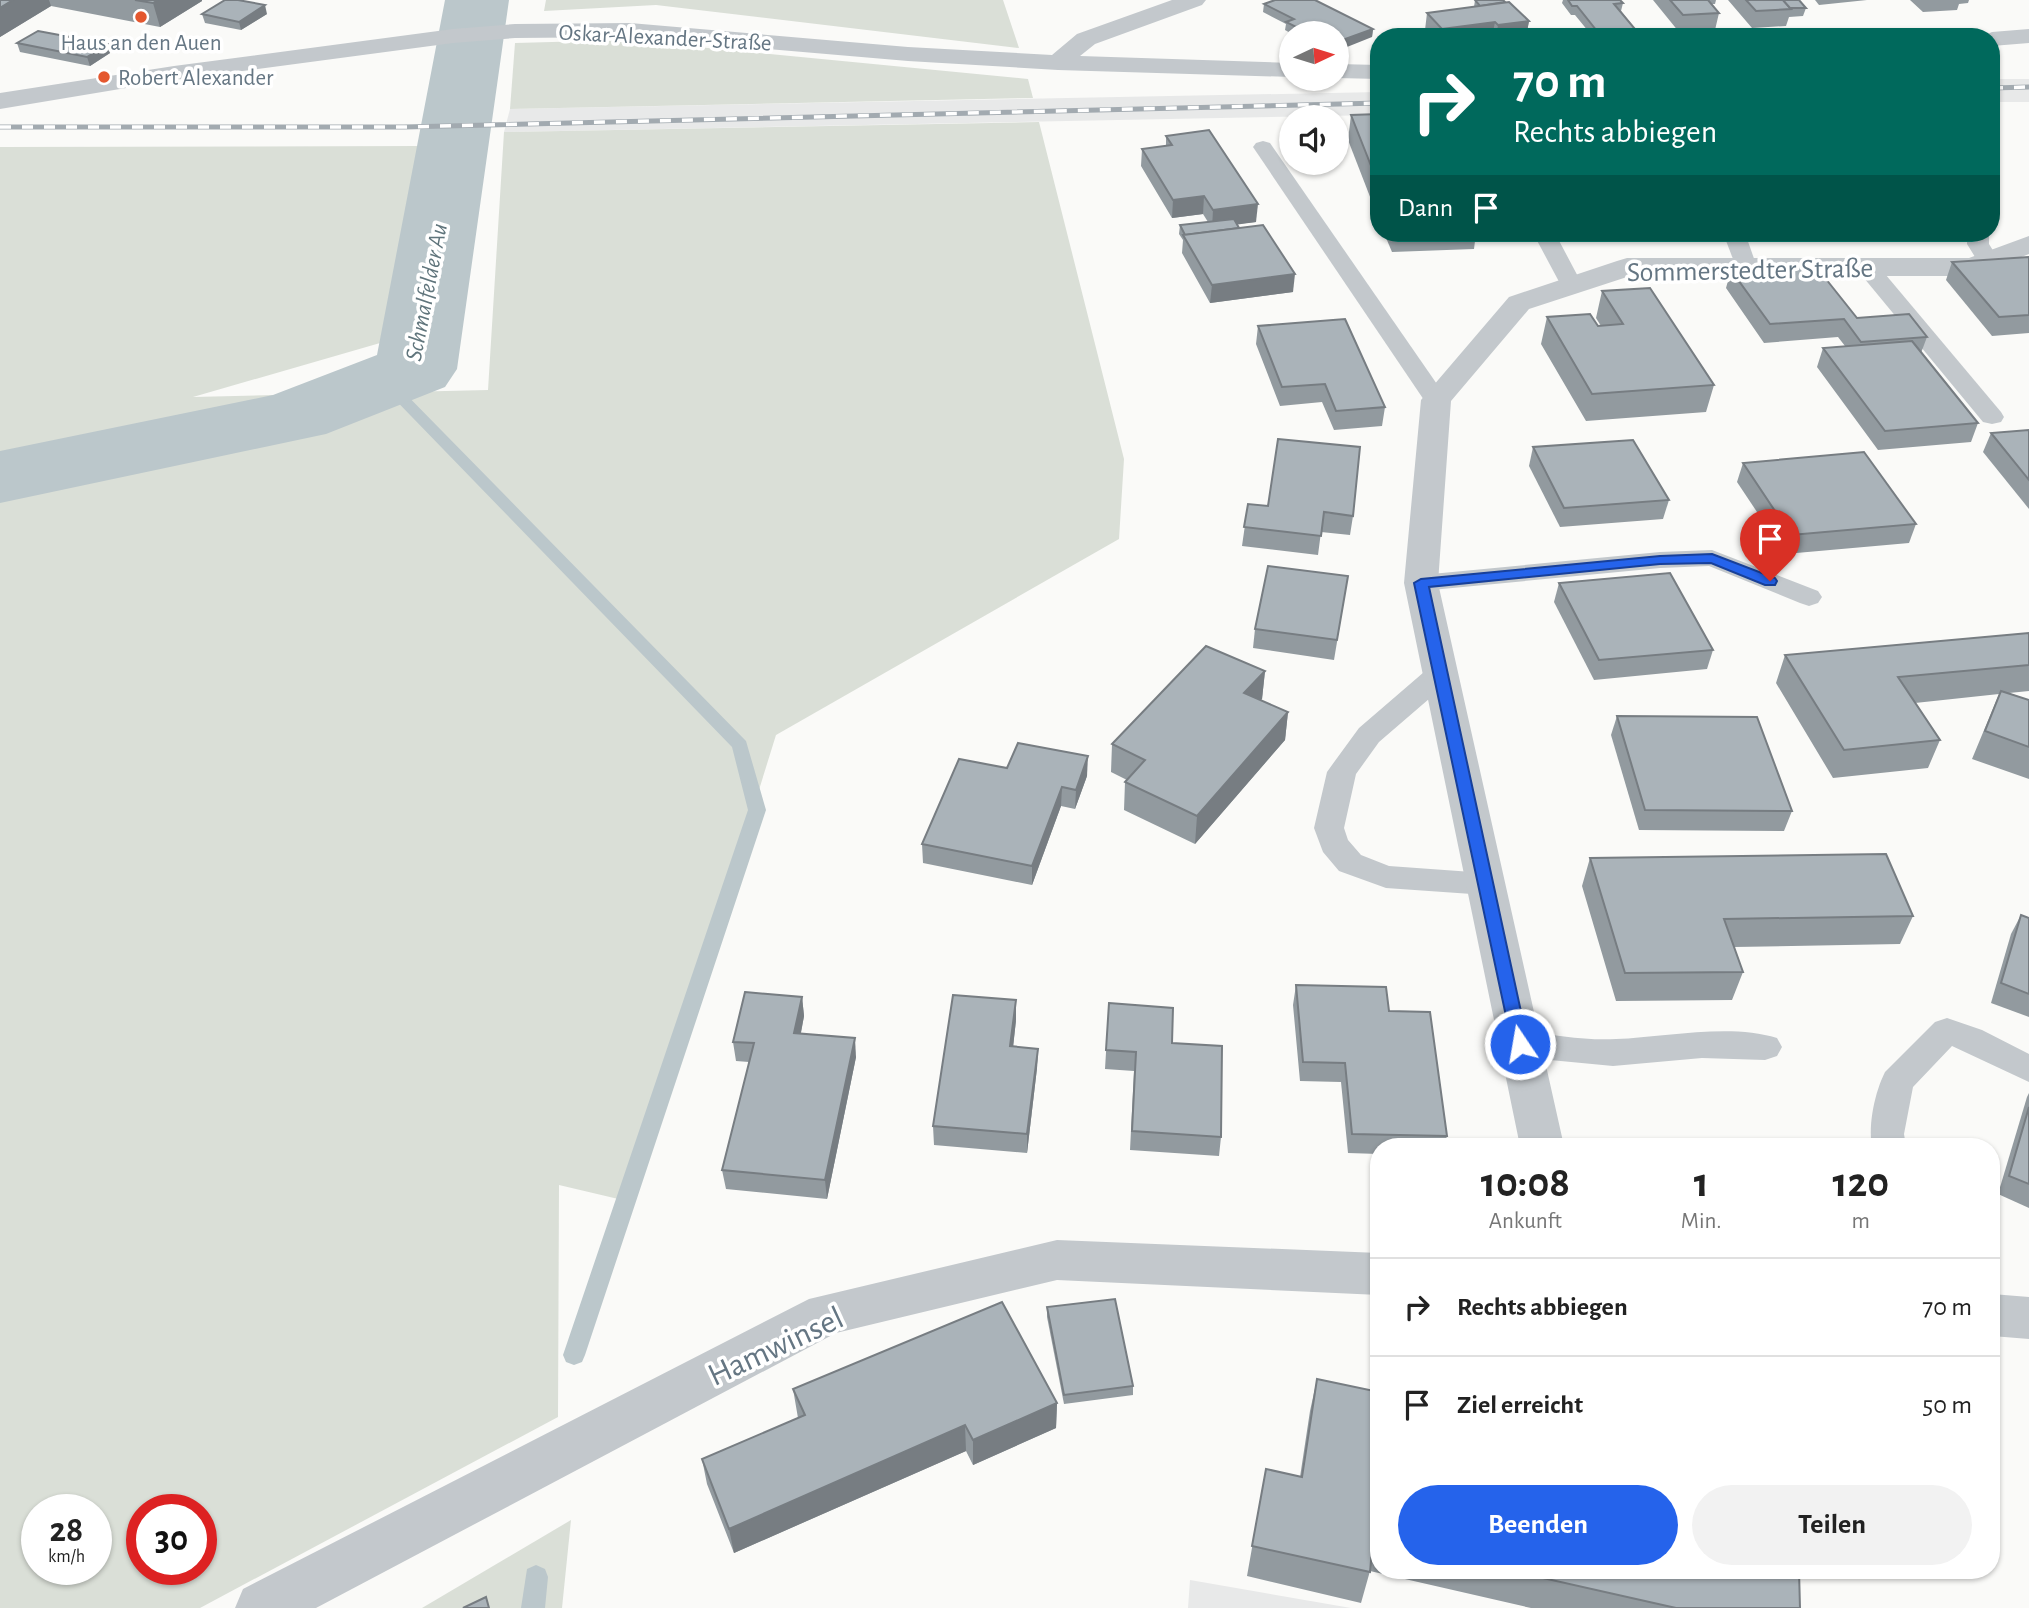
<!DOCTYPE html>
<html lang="de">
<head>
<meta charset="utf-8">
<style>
	:root { --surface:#fff; --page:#f2f2f2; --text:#222; --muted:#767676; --line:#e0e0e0; --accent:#2563eb }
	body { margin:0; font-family:"Alegreya Sans",sans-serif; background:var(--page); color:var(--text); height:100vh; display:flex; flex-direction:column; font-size:26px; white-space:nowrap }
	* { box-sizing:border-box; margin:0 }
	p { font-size:23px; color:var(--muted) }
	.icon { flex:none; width:38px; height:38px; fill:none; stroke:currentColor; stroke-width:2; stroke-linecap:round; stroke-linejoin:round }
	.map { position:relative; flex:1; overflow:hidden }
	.panel { position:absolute; left:1370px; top:1138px; width:630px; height:441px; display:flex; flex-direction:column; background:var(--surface); border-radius:28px; box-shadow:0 2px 5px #0004 }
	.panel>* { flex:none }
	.banner { position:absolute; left:1370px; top:28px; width:630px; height:214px; border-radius:28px; box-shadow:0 2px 5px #0004; background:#00695c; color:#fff; overflow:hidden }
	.needle { width:46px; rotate:86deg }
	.controls { position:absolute; left:1279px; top:21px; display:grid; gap:14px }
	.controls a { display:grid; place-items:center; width:70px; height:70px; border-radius:50%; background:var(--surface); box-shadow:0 2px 5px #0004; font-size:35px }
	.speed { position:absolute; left:21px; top:1494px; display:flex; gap:14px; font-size:35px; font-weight:700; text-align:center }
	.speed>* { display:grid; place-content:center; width:91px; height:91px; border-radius:50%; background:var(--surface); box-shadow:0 2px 5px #0004; line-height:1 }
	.speed small { font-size:18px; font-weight:400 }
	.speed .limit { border:10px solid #d22; background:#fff; color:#111 }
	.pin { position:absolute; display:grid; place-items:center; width:60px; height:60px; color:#fff; margin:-72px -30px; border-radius:50% 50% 50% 0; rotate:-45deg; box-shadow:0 0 7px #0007 }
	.pin .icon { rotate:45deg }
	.me { position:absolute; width:77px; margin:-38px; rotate:348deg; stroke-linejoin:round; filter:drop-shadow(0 0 5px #0008) }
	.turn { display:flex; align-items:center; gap:24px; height:147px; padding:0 28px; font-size:32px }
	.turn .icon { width:91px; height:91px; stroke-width:2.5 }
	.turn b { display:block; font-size:49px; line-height:60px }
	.then { display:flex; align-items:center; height:66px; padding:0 28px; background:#0003; gap:14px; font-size:26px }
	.eta { display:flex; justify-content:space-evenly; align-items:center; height:119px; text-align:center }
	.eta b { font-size:42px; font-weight:700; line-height:49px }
	.primary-button { display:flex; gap:14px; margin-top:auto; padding:14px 28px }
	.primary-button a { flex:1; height:80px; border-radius:42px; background:var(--accent); color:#fff; font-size:28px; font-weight:700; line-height:80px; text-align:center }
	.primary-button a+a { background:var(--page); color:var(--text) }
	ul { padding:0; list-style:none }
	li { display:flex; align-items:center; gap:21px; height:98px; padding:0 28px; border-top:2px solid var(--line) }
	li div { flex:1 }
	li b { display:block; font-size:26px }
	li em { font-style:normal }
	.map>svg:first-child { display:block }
</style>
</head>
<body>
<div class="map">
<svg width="2029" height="1608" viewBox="0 0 2029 1608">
	<rect width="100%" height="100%" fill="#fafaf8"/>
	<g fill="#e8e9e9">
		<rect x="1992" y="79" width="37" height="23"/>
		<path d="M1379,92V115L504,132L510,109Z"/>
		<path d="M1190,1580L1351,1608H1188Z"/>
	</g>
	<g fill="#dadfd7" fill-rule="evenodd">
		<path d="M546,0H1003L1019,48L656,5L544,11Z"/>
		<path d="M626,40L1028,79L1033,98L510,109L515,43Z"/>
		<path d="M1039,122L1124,459L1119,539L776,735L631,1202L559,1185L558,1417L200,1608H0V147L419,146L387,341L193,397L488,390L504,132ZM96,1510V1570H37V1510ZM201,1510V1570H142V1510Z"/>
		<path d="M571,1520L562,1608H422Z"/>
	</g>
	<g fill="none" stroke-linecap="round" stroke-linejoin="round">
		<g fill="#bbc7cb" fill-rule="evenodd">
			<path d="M385,377L390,378L746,741L766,810L585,1355L582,1362L574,1365L566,1362L563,1355L748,810L732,747L380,384V378Z"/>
			<path d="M536,1565L545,1569L548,1577L545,1608H521L527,1569Z"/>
		</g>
		<path fill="#bbc7cb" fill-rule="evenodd" d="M445,0H509L457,369L445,387L326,434L0,503V451L273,395L377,355Z"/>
		<g fill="#c3c8cc" fill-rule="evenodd">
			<path d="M1263,141L1270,143L1448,400L1444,405L1436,407L1428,405L1424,400L1253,147L1256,143Z"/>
			<path d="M1533,233H1555L1583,286L1580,291H1564Z"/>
			<path d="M1723,233H1745L1757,267L1754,272H1738Z"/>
			<path d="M1967,233H1989V244L1999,260L1996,265H1980L1967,244Z"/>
			<path d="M1867,260L1875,262L2001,412L2004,417L2001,422L1992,424L1983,422L1859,272L1856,267L1859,262Z"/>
			<path d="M1712,550L1818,591L1822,597L1818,603L1809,606L1800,603L1709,566L1660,568L1421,591L1412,589L1408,583L1412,577L1421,575L1660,552Z"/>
			<path d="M1441,664L1451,666L1455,673L1451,680L1379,742L1356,774L1344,828L1348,840L1361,855L1389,866L1486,873L1497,876L1501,884L1497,892L1486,895L1386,888L1339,871L1323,852L1314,828L1327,772L1332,765L1359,728L1431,666Z"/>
			<path d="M1947,1018L1982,1030L2029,1054V1082L1952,1046L1913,1087L1904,1134L1906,1146H1872C1868,1124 1875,1092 1885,1072L1935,1022Z"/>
			<path d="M1520,1031C1551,1034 1585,1041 1616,1039C1664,1037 1731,1023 1777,1038L1782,1047L1777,1056L1765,1060L1702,1058L1613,1066L1520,1057L1508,1053L1503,1044L1508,1035Z"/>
		</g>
		<g fill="#c3c8cc" fill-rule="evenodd">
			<path d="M1172,0H1206L1202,5L1095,44L1080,56L1292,63V77L1058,70L908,61L630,37L515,38L453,43L174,80L0,109V93L174,66L453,29L515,24L630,23L908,47L1052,55L1077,34Z"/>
			<path d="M2029,29V43L1992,46V37H1981L1992,32Z"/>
			<path d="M1337,64L1379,65V79L1337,78Z"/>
			<path d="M2029,236V254L1973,276H1630L1529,309L1451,401L1438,583L1564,1146H1520L1404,583L1421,400L1509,297L1617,261L1627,258H1969Z"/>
			<path d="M1057,1240L1379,1253V1295L1057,1280L836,1333L316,1608H235L243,1589L809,1299Z"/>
			<path d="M1992,1294L2029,1297V1339L1992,1336Z"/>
		</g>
		<g stroke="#a2aab0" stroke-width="5">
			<g id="rail">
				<path d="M1992,88L2029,87"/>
				<path d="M0,127H404L1379,103"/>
			</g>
		</g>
		<use href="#rail" stroke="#fff" stroke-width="3.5" stroke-dasharray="11" stroke-linecap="butt"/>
	</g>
	<g fill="#929a9f">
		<path d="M0,0H202V1L160,27L51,6L0,37Z"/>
		<path d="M1475,0L1529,21L1526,37H1431L1425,30L1427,13L1474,7Z"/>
		<path d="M1563,0H1620L1623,3L1621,11L1635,29L1633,37H1593L1575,15H1571L1562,3Z"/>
		<path d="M1653,0H1716L1715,4H1711L1719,13L1715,30L1679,32Z"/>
		<path d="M1728,0H1799L1806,8L1803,16L1789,17L1786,26L1752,28Z"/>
		<path d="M1815,0H1867L1819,5Z"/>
		<path d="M1910,0H1969L1968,3L1959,4L1957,10L1923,12Z"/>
		<path d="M1264,4L1373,29L1372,37L1337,33L1292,34L1285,30L1286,24L1263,12Z"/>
		<path d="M202,14H267L241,30L205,23Z"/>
		<path d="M17,43L110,53L90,66L20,52Z"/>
		<path d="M1379,114V220L1348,140L1351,115Z"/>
		<path d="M1166,136L1256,222L1237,224L1293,292L1210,303L1182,253L1183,240L1179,234L1180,225L1208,222L1203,214L1172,218L1141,166L1142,149L1166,146Z"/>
		<path d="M1384,233H1476L1474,249L1392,252Z"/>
		<path d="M1672,233H1696V234Z"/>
		<path d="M2029,257V333L1992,336L1946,280L1952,262Z"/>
		<path d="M1731,270L1857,318L1927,337L1921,353L1978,423L1971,442L1878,450L1817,367L1823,348L1845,346L1838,337L1764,343L1726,288Z"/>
		<path d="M1602,291L1714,385L1706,412L1586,421L1541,344L1547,317L1601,326L1596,318Z"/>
		<path d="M1258,326L1385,407L1382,426L1334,430L1322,402L1280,406L1256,344Z"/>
		<path d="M2029,430V509L1983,452L1991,433Z"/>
		<path d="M1533,447L1669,500L1663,519L1560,527L1529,466Z"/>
		<path d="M1743,463L1916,524L1909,543L1785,554L1737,482Z"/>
		<path d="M1248,504L1353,516L1350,535L1321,532L1318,555L1242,546Z"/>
		<path d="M1348,576L1334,660L1253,648L1255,629Z"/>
		<path d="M1559,583L1713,650L1707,669L1594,680L1554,602Z"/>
		<path d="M2029,633V691L2009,693L2029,700V779L1972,759L1999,694L1915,703L1940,740L1928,768L1833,778L1776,683L1785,655Z"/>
		<path d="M1265,671L1262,699L1260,700L1288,712L1285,740L1195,844L1124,810L1125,782L1127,780L1111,772L1112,744Z"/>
		<path d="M1617,716L1792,811L1784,831L1639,830L1611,735Z"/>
		<path d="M1087,776L1075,809L1061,806L1032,885L923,863L922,844Z"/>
		<path d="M1590,858L1913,916L1900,944L1734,947L1743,972L1732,1000L1616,1001L1582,886Z"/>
		<path d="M2021,915L2029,918V1017L1991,1003L2011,934Z"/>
		<path d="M1296,985L1389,1011L1447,1136L1444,1146H1379V1154L1348,1153L1341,1082L1300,1081L1293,1005Z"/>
		<path d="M802,997L804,1016L801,1033L856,1057L827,1199L726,1189L722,1170L749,1062L736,1061L733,1042Z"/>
		<path d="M1109,1003L1172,1043L1221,1137L1219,1156L1130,1150L1134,1071L1105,1069Z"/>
		<path d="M1016,1020L1013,1047L1038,1049L1037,1068L1027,1153L934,1145L933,1126Z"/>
		<path d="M2029,1093V1208L1998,1194L2027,1097Z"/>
		<path d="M1047,1307L1133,1386V1395L1064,1404L1047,1317Z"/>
		<path d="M1317,1379L1379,1392V1570H1799L1800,1608H1531L1370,1571L1361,1603L1247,1576L1266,1469L1300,1477L1310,1411Z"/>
		<path d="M793,1389L1057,1403L1056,1428L973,1465L966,1451L734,1553L707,1484L702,1459L798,1418Z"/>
	</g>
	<g fill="#777d82">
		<path d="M13,0H49L51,6L0,37V8Z"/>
		<path d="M158,0H202V1L160,27L153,3Z"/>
		<path d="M265,5L267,14L241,30L239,22Z"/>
		<path d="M1529,21L1526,37H1496L1498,25Z"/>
		<path d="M1495,22L1492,37H1440L1442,29Z"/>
		<path d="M1373,29L1372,37L1337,51V42Z"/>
		<path d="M108,44L110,53L90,66L87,57Z"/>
		<path d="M1204,196L1203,214L1172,218L1173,200Z"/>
		<path d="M1258,204L1256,222L1212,228L1213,210Z"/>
		<path d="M1295,274L1293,292L1210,303L1212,285Z"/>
		<path d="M1265,671L1262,699L1241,721L1244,693Z"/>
		<path d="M1288,712L1285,740L1195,844L1197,816Z"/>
		<path d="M1088,756L1087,776L1075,809L1076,790Z"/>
		<path d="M1062,787L1061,806L1032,885V866Z"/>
		<path d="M802,997L804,1016L797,1052L794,1033Z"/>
		<path d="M1016,1000V1020L1011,1066L1010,1046Z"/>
		<path d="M855,1038L856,1057L827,1199L825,1180Z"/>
		<path d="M1038,1049L1037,1068L1027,1153V1134Z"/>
		<path d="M1057,1403L1056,1428L973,1465V1440Z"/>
		<path d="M965,1425L966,1451L734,1553L729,1529Z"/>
	</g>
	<g fill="#aab3b9" stroke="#777d82" stroke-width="2">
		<path d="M0,0H13L0,8Z"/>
		<path d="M135,0H158L153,3Z"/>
		<path d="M225,0H238L265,5L239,22L202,14Z"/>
		<path d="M1275,0H1315L1373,29L1337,42V33H1308L1286,22L1294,19L1264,4Z"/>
		<path d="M1475,0H1503L1505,2L1480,6Z"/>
		<path d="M1568,0H1620L1623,3L1614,4L1635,29L1597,31L1577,6H1572Z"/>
		<path d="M1670,0H1708L1719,13L1683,15Z"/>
		<path d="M1746,0H1783L1791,9L1756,11Z"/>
		<path d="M1783,0H1799L1806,8H1790Z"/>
		<path d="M1509,2L1529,21L1498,25L1495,22L1442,29L1427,13Z"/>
		<path d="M38,31L108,44L87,57L17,43Z"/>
		<path d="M1379,114V186L1351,115Z"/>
		<path d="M1209,130L1258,204L1213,210L1204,196L1173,200L1142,149L1172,145L1166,136Z"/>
		<path d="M1234,219L1239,228L1185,235L1180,225Z"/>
		<path d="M1263,225L1295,274L1212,285L1183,235Z"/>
		<path d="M2029,257V315L1999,317L1952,262Z"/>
		<path d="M1814,264L1857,318L1909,314L1927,337L1861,342L1844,319L1770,324L1731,270Z"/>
		<path d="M1650,288L1714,385L1592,394L1547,317L1590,314L1598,326L1623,324L1602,291Z"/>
		<path d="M1345,319L1385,407L1336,411L1325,384L1282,387L1258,326Z"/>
		<path d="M1912,341L1978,423L1885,431L1823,348Z"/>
		<path d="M2029,430V480L1991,433Z"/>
		<path d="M1278,439L1360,447L1353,516L1324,512L1321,536L1244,527L1248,504L1268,506Z"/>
		<path d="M1633,440L1669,500L1564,508L1533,447Z"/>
		<path d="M1864,452L1916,524L1791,535L1743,463Z"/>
		<path d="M1268,566L1348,576L1337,640L1255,629Z"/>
		<path d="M1670,573L1713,650L1599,660L1559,583Z"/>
		<path d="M2029,633V665L1898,677L1940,740L1844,750L1785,655Z"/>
		<path d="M1206,646L1265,671L1244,693L1288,712L1197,816L1125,782L1145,760L1112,744Z"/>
		<path d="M2001,691L2029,700V747L1985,731Z"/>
		<path d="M1617,716L1757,717L1792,811L1645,810Z"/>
		<path d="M1018,743L1088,756L1076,790L1062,787L1032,866L922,844L959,759L1007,768Z"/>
		<path d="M1886,854L1913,916L1724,919L1743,972L1625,973L1590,858Z"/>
		<path d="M2021,915L2029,918V994L2001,983Z"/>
		<path d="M1296,985L1386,987L1389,1011L1430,1012L1447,1136L1352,1134L1345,1063L1303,1062Z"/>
		<path d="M745,992L802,997L794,1033L855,1038L825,1180L722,1170L754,1043L733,1042Z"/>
		<path d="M953,995L1016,1000L1010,1046L1038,1049L1027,1134L933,1126Z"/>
		<path d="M1109,1003L1173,1008L1172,1043L1222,1046L1221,1137L1132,1131L1136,1052L1106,1050Z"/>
		<path d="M2029,1107V1184L2009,1176Z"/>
		<path d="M1115,1299L1133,1386L1064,1395L1047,1307Z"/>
		<path d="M1002,1302L1057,1403L973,1440L965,1425L729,1529L702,1459L805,1415L793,1389Z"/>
		<path d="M1317,1379L1379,1392V1541L1373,1539L1370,1572L1252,1546L1266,1469L1302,1477Z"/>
		<path d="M1507,1570H1799L1800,1608H1676Z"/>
		<path d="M486,1597L489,1608H463Z"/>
	</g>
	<path fill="#2563eb" stroke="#184099" stroke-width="2" d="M1712,554L1775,578L1777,581L1775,585H1765L1711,563L1660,564L1429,587L1528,1044L1526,1049H1513L1414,583L1421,579L1660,556Z"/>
	<g fill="#e4572e" stroke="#fff" stroke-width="2.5">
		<circle cx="141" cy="17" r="7"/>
		<circle cx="104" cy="77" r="7"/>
	</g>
	<g text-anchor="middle" stroke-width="7" stroke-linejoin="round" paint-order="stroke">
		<g font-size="23" fill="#657683" stroke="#fff">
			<text transform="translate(665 37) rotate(3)" y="8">Oskar-Alexander-Straße</text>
		</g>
		<g font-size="23" fill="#657683" stroke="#fff">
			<text x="141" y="50">Haus an den Auen</text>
			<text x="118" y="85" text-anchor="start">Robert Alexander</text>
		</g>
		<g font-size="24" font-style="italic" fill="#60757c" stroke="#fff">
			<text transform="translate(426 292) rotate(-79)" y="8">Schmalfelder Au</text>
		</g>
		<g font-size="28" fill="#657683" stroke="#fff">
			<text transform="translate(1750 269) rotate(-1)" y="10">Sommerstedter Straße</text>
		</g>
		<g font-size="33" fill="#657683" stroke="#fff">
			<text transform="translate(775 1345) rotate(-25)" y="12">Hamwinsel</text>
		</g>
	</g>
</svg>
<div class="controls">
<a><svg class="needle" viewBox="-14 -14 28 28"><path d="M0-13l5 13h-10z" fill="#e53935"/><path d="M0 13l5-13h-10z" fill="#767676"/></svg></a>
<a><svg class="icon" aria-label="sound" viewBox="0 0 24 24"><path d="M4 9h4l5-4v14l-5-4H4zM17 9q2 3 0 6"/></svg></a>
</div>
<div class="speed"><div>28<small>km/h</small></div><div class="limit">30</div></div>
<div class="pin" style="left:1770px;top:581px;background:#d93025"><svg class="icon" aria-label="arrive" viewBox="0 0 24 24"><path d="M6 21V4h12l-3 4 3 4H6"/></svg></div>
<svg class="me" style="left:1520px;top:1044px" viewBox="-20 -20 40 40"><circle r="17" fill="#2563eb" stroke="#fff" stroke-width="3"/><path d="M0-11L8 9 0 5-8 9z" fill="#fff"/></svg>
<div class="banner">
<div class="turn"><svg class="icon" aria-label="right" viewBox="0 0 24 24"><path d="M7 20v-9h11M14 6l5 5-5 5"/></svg><div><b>70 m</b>Rechts abbiegen</div></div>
<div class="then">Dann<svg class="icon" aria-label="arrive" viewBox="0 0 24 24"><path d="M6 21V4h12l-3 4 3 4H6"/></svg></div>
</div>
<section class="panel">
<div class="eta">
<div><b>10:08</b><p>Ankunft</p></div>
<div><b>1</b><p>Min.</p></div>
<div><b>120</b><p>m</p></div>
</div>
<ul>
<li><svg class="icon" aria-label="right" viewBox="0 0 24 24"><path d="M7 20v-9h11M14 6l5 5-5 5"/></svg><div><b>Rechts abbiegen</b></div><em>70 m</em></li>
<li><svg class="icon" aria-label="arrive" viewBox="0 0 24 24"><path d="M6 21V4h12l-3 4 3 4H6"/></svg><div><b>Ziel erreicht</b></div><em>50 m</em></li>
</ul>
<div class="primary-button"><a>Beenden</a><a>Teilen</a></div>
</section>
</div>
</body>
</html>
